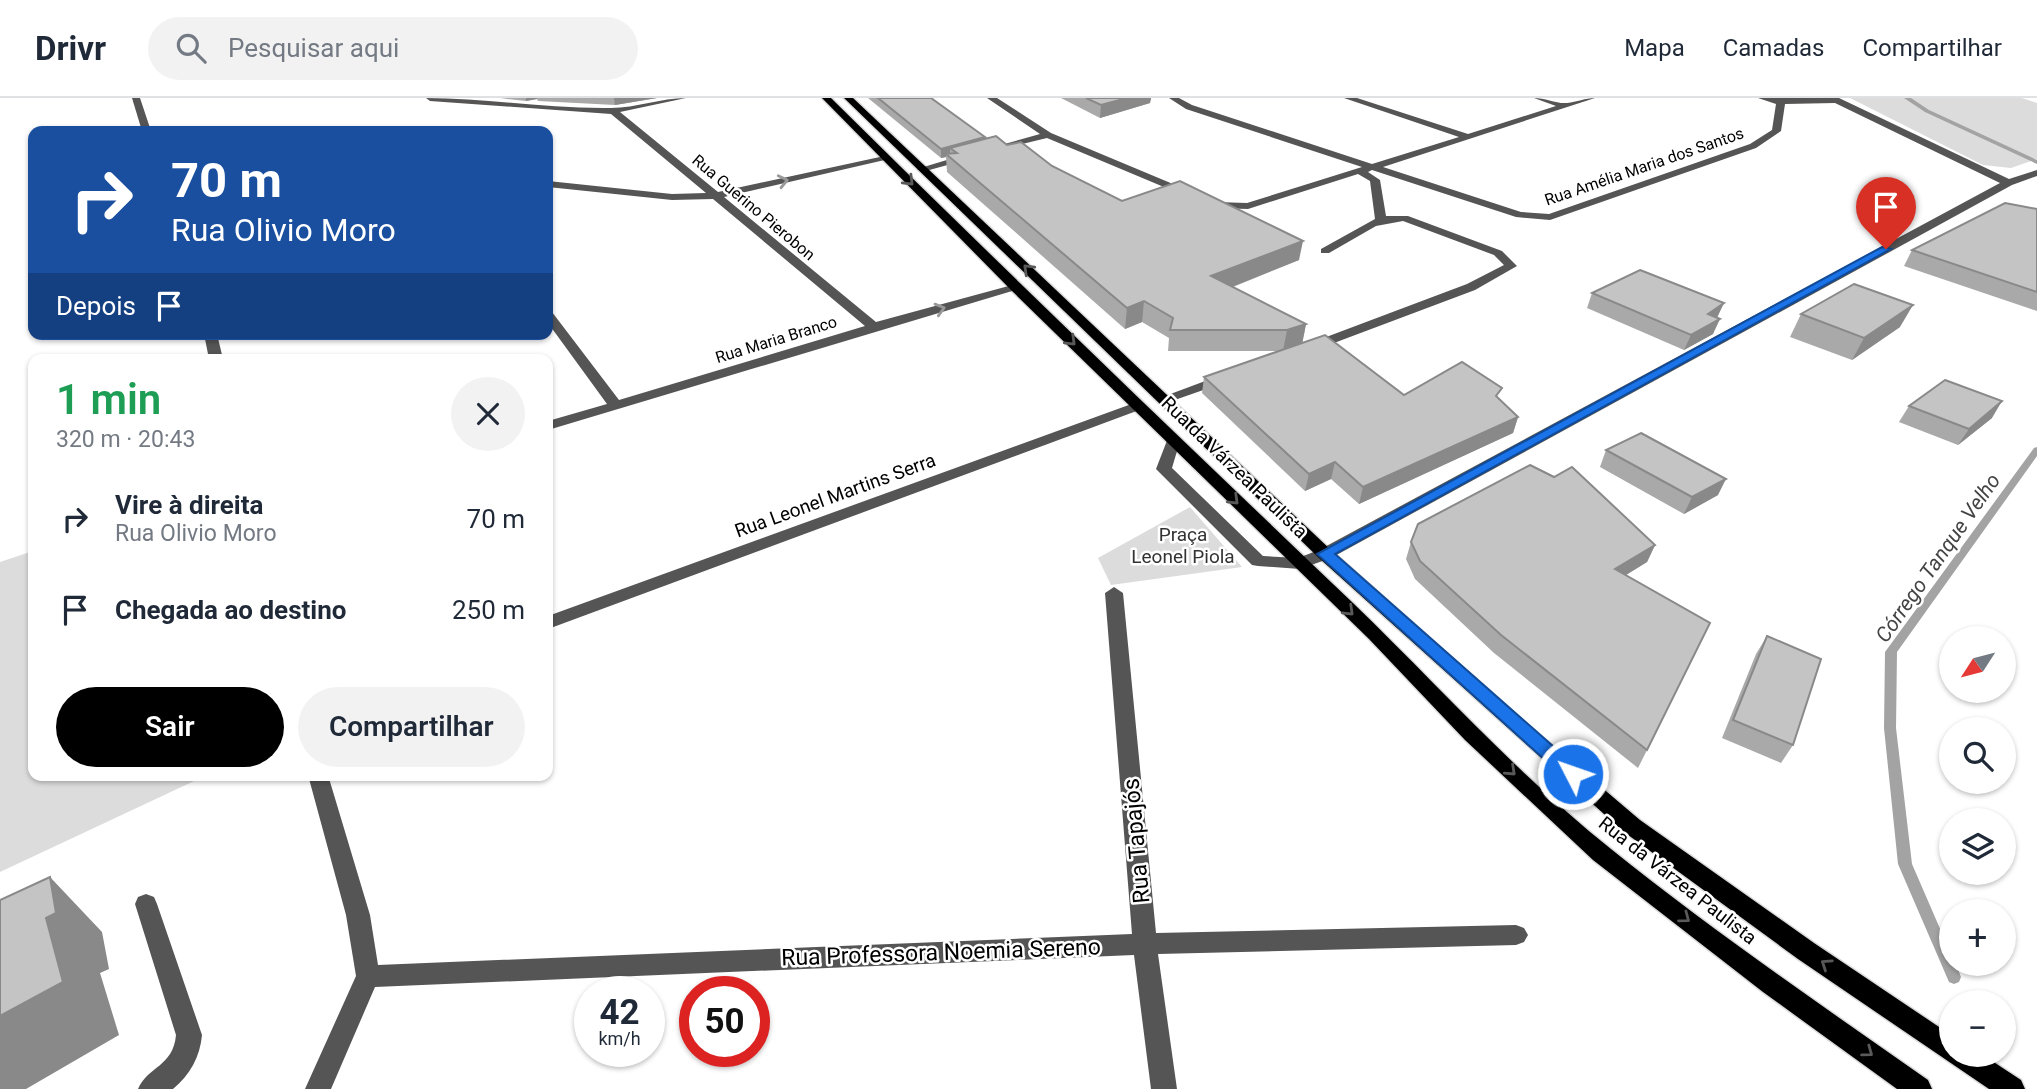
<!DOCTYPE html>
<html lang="pt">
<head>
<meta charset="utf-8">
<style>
	:root { --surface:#fff; --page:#f2f2f3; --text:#1f2937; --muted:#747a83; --line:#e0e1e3; --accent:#000 }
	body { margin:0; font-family:Roboto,sans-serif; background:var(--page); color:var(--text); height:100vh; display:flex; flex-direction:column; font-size:26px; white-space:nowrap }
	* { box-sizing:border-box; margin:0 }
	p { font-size:23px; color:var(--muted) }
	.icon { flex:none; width:38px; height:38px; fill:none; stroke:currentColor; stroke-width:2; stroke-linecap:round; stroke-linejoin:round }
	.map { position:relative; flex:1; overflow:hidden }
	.drawer { position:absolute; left:28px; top:256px; width:525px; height:427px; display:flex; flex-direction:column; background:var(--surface); border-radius:14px; box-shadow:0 2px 5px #0004 }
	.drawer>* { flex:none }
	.top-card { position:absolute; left:28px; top:28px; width:525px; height:214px; border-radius:14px; box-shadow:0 2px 5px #0004; background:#1a4fa0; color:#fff; overflow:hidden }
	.needle { width:46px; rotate:234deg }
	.buttons { position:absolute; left:1939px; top:528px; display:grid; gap:14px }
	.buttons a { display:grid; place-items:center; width:77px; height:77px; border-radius:50%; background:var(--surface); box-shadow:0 2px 5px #0004; font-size:35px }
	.speed { position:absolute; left:574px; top:878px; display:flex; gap:14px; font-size:35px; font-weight:700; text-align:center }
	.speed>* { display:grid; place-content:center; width:91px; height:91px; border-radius:50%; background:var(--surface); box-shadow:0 2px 5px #0004; line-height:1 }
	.speed small { font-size:18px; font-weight:400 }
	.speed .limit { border:10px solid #d22; background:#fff; color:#111 }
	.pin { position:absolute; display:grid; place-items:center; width:60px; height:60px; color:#fff; margin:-72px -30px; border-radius:50% 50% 50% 0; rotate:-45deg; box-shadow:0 0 7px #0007 }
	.pin .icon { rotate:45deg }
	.me { position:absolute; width:77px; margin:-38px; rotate:311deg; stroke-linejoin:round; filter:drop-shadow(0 0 5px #0008) }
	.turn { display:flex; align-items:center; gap:24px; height:147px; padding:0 28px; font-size:32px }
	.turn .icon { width:91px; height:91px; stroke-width:2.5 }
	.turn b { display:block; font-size:49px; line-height:60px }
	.then { display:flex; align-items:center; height:66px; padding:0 28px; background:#0003; gap:14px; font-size:26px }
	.round { display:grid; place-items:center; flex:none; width:74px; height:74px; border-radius:37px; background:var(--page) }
	.summary { display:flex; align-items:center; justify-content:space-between; height:119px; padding:0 28px }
	h1 { font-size:42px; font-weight:600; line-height:52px; color:#1e9e55 }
	.primary-button { display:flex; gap:14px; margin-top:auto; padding:14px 28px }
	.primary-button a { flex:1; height:80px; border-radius:42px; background:var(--accent); color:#fff; font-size:28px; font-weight:600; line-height:80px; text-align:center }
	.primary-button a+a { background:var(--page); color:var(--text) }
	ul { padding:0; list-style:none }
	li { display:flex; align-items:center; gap:21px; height:91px; padding:0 28px }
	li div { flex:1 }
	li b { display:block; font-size:26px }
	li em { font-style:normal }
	header { display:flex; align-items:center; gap:42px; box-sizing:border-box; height:98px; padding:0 35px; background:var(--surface); border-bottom:2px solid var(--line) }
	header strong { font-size:33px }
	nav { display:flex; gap:38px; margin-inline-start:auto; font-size:24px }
	.search { width:490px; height:63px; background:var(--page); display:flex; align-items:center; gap:18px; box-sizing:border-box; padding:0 24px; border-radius:38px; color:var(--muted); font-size:26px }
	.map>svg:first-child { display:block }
</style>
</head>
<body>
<header>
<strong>Drivr</strong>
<div class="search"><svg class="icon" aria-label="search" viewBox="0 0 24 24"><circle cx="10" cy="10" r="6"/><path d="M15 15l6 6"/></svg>Pesquisar aqui</div>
<nav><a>Mapa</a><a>Camadas</a><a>Compartilhar</a></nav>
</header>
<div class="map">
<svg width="2037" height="991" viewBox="0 0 2037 991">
	<rect width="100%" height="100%" fill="#fff"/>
	<g fill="#dcdcdc">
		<path d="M1850,0H2022L2037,5V61L2011,70L1983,67Z"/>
		<path d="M1190,409L1242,469L1111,487L1098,460Z"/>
		<path d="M33,453V677H207L0,774V464Z"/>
	</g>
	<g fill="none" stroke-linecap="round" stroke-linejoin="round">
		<g fill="#a3a3a3" fill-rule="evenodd">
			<path d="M1904,0H1911L1929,12L2037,62V66L1925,14Z"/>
			<path d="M2037,349V358L1897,554L1896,630L1912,766L1951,856V866H1956L1961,879L1959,884L1954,886L1949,884L1898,766L1884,630L1885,554L2034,350Z"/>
		</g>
		<g stroke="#dbdbdb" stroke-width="3">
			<g id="major">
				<path d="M822,0H831C1003,170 1178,338 1353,505C1438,587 1518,677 1611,751C1713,833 1821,907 1928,982L1932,991H1897L1763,894L1593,762L1465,642L1369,541L1012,193Z"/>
				<path d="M844,0H853L1331,452L1520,620L1640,722L1814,845L1951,937V957H1983L2021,982L2025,991H1989L1798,861L1624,734L1319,460Z"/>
			</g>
		</g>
		<g fill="#555" fill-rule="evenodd">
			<path d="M132,0H140L151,33H142Z"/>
			<path d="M426,0C487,0 549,11 611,10C636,10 661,0 686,0L620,14L718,94L889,57V61L724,99L876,224L1016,186L1022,190L548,332V323L607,306L548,225V213L552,214L619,302L865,228L713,101L672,102L548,89V83L672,96L706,95L611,16L430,3Z"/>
			<path d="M987,0H997L1051,35L1216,104L1247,105L1362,69L1186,11L1169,0H1179L1192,7L1372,66L1459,39L1344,0H1357L1468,36L1556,8L1534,0C1545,0 1557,6 1567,5C1577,4 1585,0 1595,0L1383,69L1521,114L1549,116L1750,46L1772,32L1776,6L1758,0H1839L2009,81L2037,72V78L2012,87L1331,460L1300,471L1258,468L1252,467L1156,371L1168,340L1173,339L1180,343L1172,370L1263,458L1298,460L1319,452L2000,85L1835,5L1785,6L1781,33L1756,50L1550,122L1516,119L1372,72L1368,74L1380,82L1386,118H1408L1502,153L1517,168L1475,192L1310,254L1303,250L1305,247L1467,186L1504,167L1494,157L1403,123L1376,128L1329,155H1321V151L1375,121L1370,83L1358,76L1248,111L1214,110L1047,40L994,53V49L1040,36Z"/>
			<path d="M970,55L975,58L973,60L922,74L917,71Z"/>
			<path d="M204,236H217L223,261H209Z"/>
			<path d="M1224,276L1231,280L1229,283L1169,304L1164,305L1157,301Z"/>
			<path d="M1137,304L1142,305V311L548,531V518Z"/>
			<path d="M1114,489L1123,495L1156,835L1516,827L1524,830L1528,837L1524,844L1516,847L1158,856L1177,991H1151L1134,857L375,889L331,991H305L356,878L346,817L308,677H328L370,817L378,867L1132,836L1105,495Z"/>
			<path d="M146,796L154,799L157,806L202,937C200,959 190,977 173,991H138C148,968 173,969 176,937L135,806L138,799Z"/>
		</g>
		<use href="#major" fill="#000" fill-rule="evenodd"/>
	</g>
	<g fill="#a9a9a9">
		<path d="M500,0H657L615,7L538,3L537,1L526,3Z"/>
		<path d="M868,0H931L985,41L1007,47L1122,103L1299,162L1233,189L1306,226L1302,245L1404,297L1498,300L1518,319L1513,335L1359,406L1331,381L1305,393L1202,295L1204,279L1277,253H1168L1169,240L1142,224L1125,231L947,74L946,59L941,60Z"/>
		<path d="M1061,0H1151L1150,5L1100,20Z"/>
		<path d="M2037,111V213L1904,168L1912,152Z"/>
		<path d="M1592,195L1718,220L1713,236L1684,252L1587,210Z"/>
		<path d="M1801,216L1900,229L1852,262L1790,239Z"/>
		<path d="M1909,308L1992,320L1958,347L1899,324Z"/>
		<path d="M1606,352L1718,397L1684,416L1600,369Z"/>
		<path d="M1411,444L1655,447L1647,464L1626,477L1647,652L1638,670L1494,555L1415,481L1406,461Z"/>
		<path d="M1767,538L1793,647L1781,665L1722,640L1756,556Z"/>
	</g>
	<g fill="#898989">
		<path d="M526,0H537V1L526,3Z"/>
		<path d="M614,0H657L615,7Z"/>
		<path d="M1127,0H1151L1150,5L1100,20L1101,7Z"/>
		<path d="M985,39V48L957,55L950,50V58L946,56V59L941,60V51Z"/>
		<path d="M1303,143L1299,162L1209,198L1211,178Z"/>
		<path d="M1144,203L1142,224L1125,231L1127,210Z"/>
		<path d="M1724,205L1717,220L1708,216Z"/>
		<path d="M1913,207L1900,229L1852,262L1864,240Z"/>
		<path d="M1720,221L1713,236L1684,252L1691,237Z"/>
		<path d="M1306,226L1302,247L1283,253L1287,232Z"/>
		<path d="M2002,303L1992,320L1958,347L1969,331Z"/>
		<path d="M1518,319L1513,335L1359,406L1363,389Z"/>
		<path d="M1335,364L1331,381L1305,393L1309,376Z"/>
		<path d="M1726,381L1718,397L1684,416L1692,399Z"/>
		<path d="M1655,447L1647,464L1608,488L1615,471Z"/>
		<path d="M50,779L102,834L109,871L100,875L119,937L26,991H0V918L46,820Z"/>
	</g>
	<g fill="#c4c4c4" stroke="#898989" stroke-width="2">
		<path d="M878,0H931L985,39L941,51Z"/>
		<path d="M1086,0H1127L1101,7Z"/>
		<path d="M996,38L1007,47L1021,44L1052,68L1122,103L1180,83L1303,143L1211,178L1306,226L1287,232H1170L1173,220L1144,203L1127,210L946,56L957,55L950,50Z"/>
		<path d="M2005,105L2037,111V194L1912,152Z"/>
		<path d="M1640,172L1724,205L1708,216L1720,221L1691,237L1592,195Z"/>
		<path d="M1854,186L1913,207L1864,240L1801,216Z"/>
		<path d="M1325,237L1404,297L1462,264L1502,290L1496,298L1518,319L1363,389L1335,364L1309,376L1204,279Z"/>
		<path d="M1945,282L2002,303L1969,331L1909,308Z"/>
		<path d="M1641,335L1726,381L1692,399L1606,352Z"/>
		<path d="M1530,367L1554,379L1572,369L1655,447L1615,471L1710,525L1647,652L1501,537L1420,463L1411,444L1418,426Z"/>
		<path d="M1767,538L1821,561L1793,647L1733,622Z"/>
		<path d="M50,779L56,815L46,820L63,884L0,918V802Z"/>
	</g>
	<defs><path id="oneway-chevron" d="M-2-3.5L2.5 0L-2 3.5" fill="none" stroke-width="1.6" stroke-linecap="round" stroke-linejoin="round" transform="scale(1.75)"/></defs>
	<g stroke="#999">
		<use href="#oneway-chevron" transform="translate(783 83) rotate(-13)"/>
		<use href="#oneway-chevron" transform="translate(940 211) rotate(-16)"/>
	</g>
	<g stroke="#595959">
		<use href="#oneway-chevron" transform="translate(909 83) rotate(45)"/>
		<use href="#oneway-chevron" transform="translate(1028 171) rotate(-136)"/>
		<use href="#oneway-chevron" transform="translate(1071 243) rotate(44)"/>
		<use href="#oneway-chevron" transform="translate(1234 402) rotate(44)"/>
		<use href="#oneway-chevron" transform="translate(1349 513) rotate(44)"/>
		<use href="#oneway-chevron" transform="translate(1511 673) rotate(43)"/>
		<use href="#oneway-chevron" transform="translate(1685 820) rotate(37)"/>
		<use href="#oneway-chevron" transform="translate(1826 866) rotate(-146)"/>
		<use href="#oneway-chevron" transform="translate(1868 954) rotate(36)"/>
	</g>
	<path fill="#1a73e8" stroke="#114b97" stroke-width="2" d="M1882,149L1891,151L1335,456L1579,671L1582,676L1579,681L1573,684L1566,681L1317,456Z"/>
	<g text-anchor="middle" stroke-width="5" stroke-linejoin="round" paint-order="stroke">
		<g font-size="16" fill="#000" stroke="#fff">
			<text transform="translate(1644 68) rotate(-19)" y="6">Rua Amélia Maria dos Santos</text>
			<text transform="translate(754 109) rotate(40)" y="6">Rua Guerino Pierobon</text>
			<text transform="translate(776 241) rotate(-17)" y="6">Rua Maria Branco</text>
		</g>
		<g font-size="19" fill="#000" stroke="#fff">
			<text transform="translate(1235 369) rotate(44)" y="7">Rua da Várzea Paulista</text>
			<text transform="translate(835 397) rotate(-20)" y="7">Rua Leonel Martins Serra</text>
			<text transform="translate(1678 782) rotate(38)" y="7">Rua da Várzea Paulista</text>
		</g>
		<g font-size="19" fill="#333" stroke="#fff">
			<text x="1183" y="443">Praça<tspan x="1183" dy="22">Leonel Piola</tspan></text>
		</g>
		<g font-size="21" font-style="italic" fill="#444" stroke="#fff">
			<text transform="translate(1938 460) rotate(-55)" y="7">Córrego Tanque Velho</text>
		</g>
		<g font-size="23" fill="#000" stroke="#fff">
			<text transform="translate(1136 743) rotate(-95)" y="8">Rua Tapajós</text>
			<text transform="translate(941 854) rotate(-2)" y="8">Rua Professora Noemia Sereno</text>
		</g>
	</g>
</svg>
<div class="buttons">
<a><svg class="needle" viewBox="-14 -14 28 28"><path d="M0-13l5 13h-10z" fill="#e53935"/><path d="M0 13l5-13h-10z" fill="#747a83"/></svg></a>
<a><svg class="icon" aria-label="search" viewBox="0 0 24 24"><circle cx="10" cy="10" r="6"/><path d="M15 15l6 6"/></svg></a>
<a><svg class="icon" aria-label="layers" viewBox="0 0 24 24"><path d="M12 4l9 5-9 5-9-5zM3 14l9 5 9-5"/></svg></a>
<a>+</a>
<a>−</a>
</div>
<div class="speed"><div>42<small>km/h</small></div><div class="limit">50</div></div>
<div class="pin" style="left:1886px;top:151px;background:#d93025"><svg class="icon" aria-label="arrive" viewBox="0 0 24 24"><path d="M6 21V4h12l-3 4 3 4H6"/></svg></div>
<svg class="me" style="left:1573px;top:676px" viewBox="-20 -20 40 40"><circle r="17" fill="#1a73e8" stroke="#fff" stroke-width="3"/><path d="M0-11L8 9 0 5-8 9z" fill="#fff"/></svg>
<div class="top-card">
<div class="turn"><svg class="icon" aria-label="right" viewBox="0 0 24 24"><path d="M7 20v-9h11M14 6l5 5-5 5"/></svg><div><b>70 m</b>Rua Olivio Moro</div></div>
<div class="then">Depois<svg class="icon" aria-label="arrive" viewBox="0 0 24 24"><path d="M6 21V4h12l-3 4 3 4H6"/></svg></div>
</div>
<section class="drawer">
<div class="summary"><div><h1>1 min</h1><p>320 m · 20:43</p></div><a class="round"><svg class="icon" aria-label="close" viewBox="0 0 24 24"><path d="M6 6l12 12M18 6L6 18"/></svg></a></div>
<ul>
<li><svg class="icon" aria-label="right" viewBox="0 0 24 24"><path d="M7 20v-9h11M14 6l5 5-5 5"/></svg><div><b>Vire à direita</b><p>Rua Olivio Moro</p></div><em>70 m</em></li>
<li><svg class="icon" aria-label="arrive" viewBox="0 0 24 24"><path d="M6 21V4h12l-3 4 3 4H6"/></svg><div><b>Chegada ao destino</b></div><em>250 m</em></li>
</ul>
<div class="primary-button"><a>Sair</a><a>Compartilhar</a></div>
</section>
</div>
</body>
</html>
